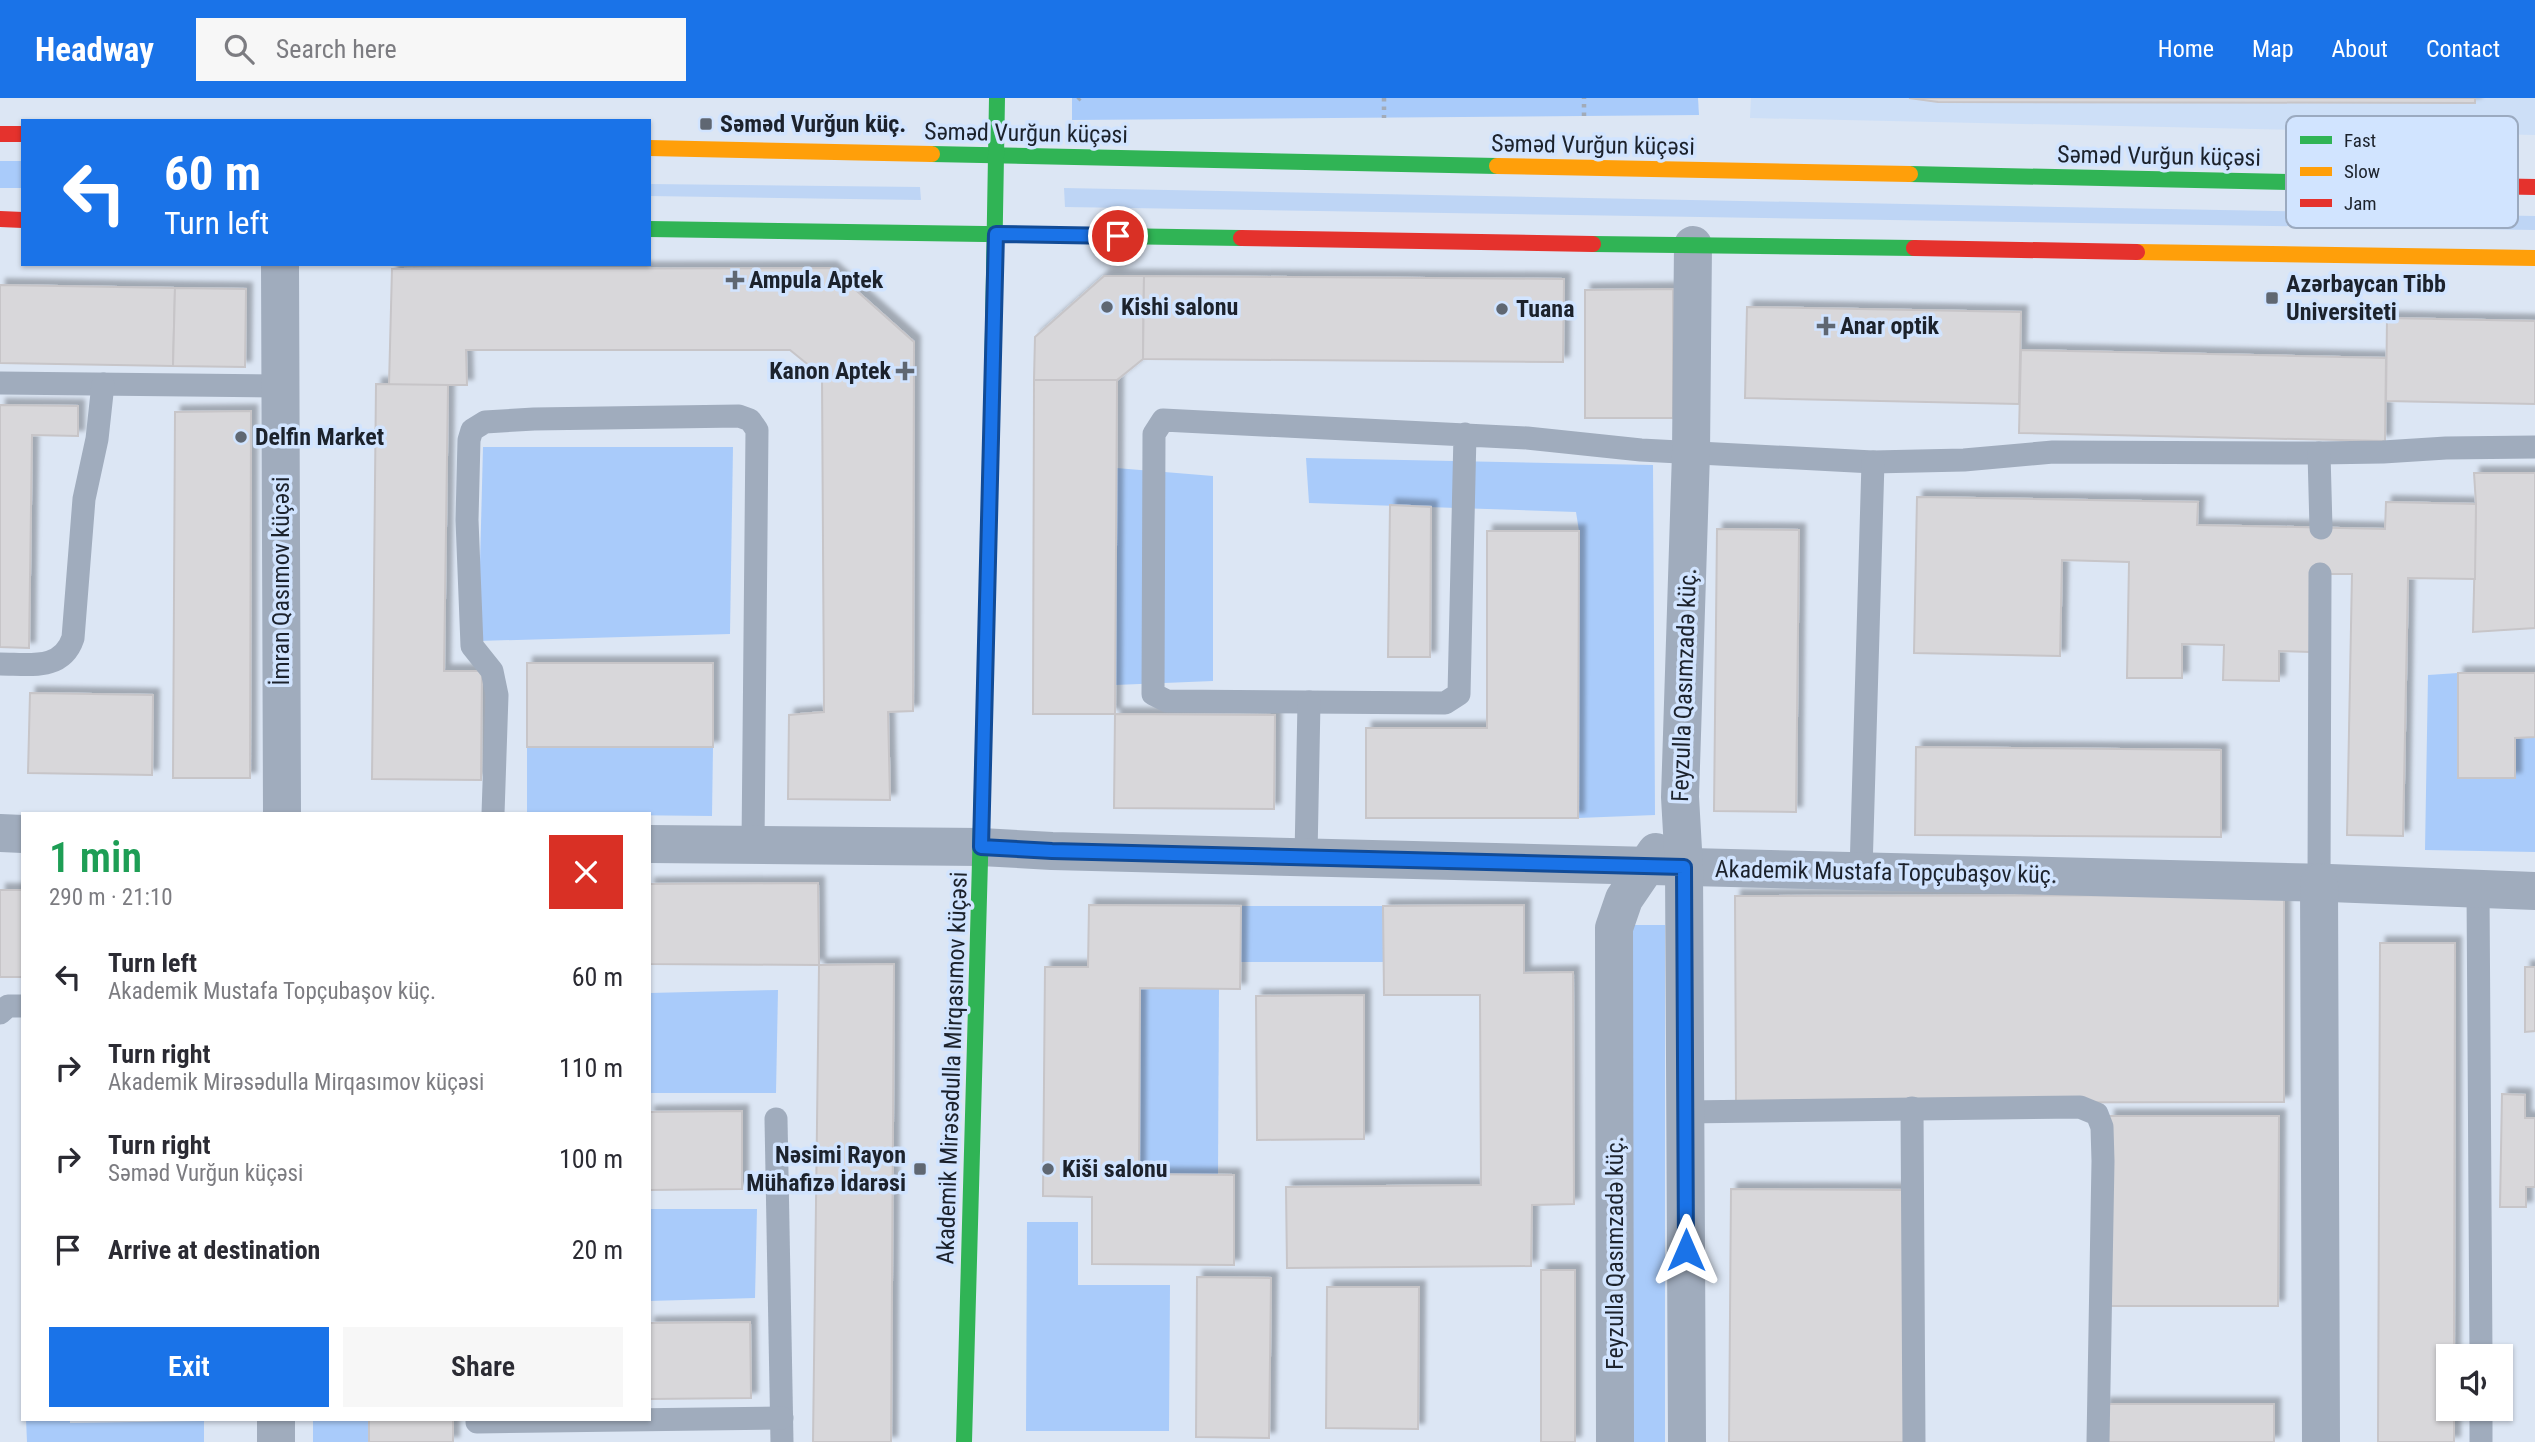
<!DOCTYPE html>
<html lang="en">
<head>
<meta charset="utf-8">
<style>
	:root { --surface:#fff; --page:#f7f7f7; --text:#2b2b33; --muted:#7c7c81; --accent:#1a73e8 }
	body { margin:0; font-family:"Roboto Condensed",sans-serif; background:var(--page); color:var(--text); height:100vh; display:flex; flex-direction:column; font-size:26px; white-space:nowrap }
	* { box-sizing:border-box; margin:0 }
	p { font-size:23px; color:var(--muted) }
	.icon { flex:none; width:38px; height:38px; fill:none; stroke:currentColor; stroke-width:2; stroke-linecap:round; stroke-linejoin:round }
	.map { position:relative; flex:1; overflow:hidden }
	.drawer { position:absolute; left:21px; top:714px; width:630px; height:609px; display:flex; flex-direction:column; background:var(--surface); border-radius:0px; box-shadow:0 2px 5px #0004 }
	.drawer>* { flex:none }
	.guide { position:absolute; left:21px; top:21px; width:630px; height:147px; border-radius:0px; box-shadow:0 2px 5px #0004; background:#1a73e8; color:#fff; overflow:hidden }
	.fabs { position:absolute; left:2436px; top:1246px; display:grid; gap:14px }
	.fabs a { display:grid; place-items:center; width:77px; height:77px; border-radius:0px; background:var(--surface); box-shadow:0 2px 5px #0004; font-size:35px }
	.pin { position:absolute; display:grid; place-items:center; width:60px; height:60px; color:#fff; margin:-30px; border:4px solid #fff; border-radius:50%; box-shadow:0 2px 7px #0007 }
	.me { position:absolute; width:77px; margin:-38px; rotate:0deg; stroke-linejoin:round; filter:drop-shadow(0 0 5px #0008) }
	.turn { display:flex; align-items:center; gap:24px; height:147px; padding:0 28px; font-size:32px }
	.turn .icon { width:91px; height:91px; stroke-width:2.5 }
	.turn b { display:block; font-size:49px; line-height:60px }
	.round { display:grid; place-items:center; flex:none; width:74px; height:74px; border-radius:0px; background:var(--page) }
	.head { display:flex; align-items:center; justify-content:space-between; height:119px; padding:0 28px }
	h1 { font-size:42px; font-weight:600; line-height:52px; color:#1e9e55 }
	.action { display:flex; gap:14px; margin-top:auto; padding:14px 28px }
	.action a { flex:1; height:80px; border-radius:0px; background:var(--accent); color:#fff; font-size:28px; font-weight:600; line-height:80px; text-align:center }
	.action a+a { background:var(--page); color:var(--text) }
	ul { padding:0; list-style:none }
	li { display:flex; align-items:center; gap:21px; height:91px; padding:0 28px }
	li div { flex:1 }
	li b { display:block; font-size:26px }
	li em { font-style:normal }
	header { display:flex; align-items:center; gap:42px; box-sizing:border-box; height:98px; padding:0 35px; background:var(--accent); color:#fff }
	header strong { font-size:33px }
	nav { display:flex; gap:38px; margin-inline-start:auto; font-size:24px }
	.search { width:490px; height:63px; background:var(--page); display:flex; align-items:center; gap:18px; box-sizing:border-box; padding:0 24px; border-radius:0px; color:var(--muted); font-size:26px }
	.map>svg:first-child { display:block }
</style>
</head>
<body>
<header>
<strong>Headway</strong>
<div class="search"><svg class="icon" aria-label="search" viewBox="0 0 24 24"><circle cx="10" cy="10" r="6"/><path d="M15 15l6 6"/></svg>Search here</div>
<nav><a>Home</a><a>Map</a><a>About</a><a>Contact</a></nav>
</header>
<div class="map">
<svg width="2535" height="1344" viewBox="0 0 2535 1344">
	<defs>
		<filter id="shadow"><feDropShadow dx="6" dy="-6" stdDeviation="2" flood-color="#0004"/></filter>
	</defs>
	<rect width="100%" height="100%" fill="#dce6f4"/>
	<path fill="#cddff7" d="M1751,0H2535V37L1750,20Z"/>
	<g fill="#bed5f5">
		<path d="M649,86L920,89L921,102L649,98Z"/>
		<path d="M1064,90L2535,118V132L1065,109Z"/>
	</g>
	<g fill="#a9cbfa">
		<path d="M1072,0H1698L1699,17L1072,22Z"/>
		<rect x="0" y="63" width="23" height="27"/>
		<path d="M483,349H733L730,536L478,543Z"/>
		<path d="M1306,360L1653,367L1655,717L1578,720L1579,433L1576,414L1309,405Z"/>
		<path d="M1116,370L1213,378V583L1115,587Z"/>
		<path d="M2458,575L2459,680L2514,679L2515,640L2535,639V754L2425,752L2428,577Z"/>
		<path d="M527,649H713L712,718L527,716Z"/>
		<rect x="1241" y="808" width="142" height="56"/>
		<rect x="1633" y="827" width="32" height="517"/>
		<path d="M1140,890L1219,891L1218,1077L1139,1076Z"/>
		<path d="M778,892L776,995H649V895Z"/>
		<path d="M649,1111H757L755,1200L649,1203Z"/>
		<path d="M1027,1124H1078V1187H1170L1169,1333H1026Z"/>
		<path d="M26,1321H70V1325L204,1323V1344H27Z"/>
		<rect x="313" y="1321" width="56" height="23"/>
	</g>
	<g fill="#d8d7da" stroke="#c7c5c8" stroke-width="2" filter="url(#shadow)">
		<path d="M1909,0H2475V5L1938,4Z"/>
		<path d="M831,170L914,244L913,613L888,614L890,702L788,701L789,617L824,614L822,278L790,252H466L467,287H389L392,171Z"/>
		<path d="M1104,178H1144L1143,261L1117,282H1034L1035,239Z"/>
		<path d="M1144,178L1564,181L1563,264L1143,261Z"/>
		<path d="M0,187L175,190L173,268L0,265Z"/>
		<path d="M175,190L246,191L245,269L173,268Z"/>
		<path d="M1673,191V320H1585V192Z"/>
		<path d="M1747,209L2021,214L2019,306L1745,300Z"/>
		<path d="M2387,220L2535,223V306L2386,303Z"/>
		<path d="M2021,252L2386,260L2385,343L2019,335Z"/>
		<path d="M1034,282H1117L1115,616H1033Z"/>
		<path d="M376,286L448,287L444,573H482L481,682L372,681Z"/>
		<path d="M0,307L78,308V338L32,337L29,550L0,549Z"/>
		<path d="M251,313L250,680H173L175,314Z"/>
		<path d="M2474,375H2535V530L2473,534L2476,406Z"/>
		<path d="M1917,399L2198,404L2197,427L2385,431L2386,404L2476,406L2475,481L2408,480L2403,738L2347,737L2352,476H2312L2310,554L2279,553V583L2223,582L2224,547L2182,546V580H2127L2129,464L2062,462L2060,558L1914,555Z"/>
		<path d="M1390,407L1431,409L1430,559H1388Z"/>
		<path d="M1717,431L1799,432L1796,714L1714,713Z"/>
		<path d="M1487,433H1579L1578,720H1366V630H1487Z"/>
		<rect x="527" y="565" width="186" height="84"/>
		<path d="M2458,575H2535V639L2515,640V680H2458Z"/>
		<path d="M30,595L153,597L152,677L28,675Z"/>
		<path d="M1115,616L1275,617L1274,711L1114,710Z"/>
		<path d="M1916,649L2221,652V739L1915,737Z"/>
		<path d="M818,785L819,867L649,866V786Z"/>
		<rect x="0" y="792" width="23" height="87"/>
		<path d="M2284,797V1004L1736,1005L1735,798Z"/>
		<path d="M1089,807L1241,808L1240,891L1140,890L1139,1076L1234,1077V1167L1092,1166V1099L1043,1098L1045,869H1088Z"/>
		<path d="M1524,807V875L1573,874L1574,1106L1532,1107L1531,1168L1287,1170L1286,1089L1481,1087L1480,897H1384L1383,808Z"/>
		<path d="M2380,845H2455L2454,1258H2448V1311H2454V1344H2378Z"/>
		<path d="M894,866L891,1344H813L819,867Z"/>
		<path d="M2525,869H2535V933L2525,934Z"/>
		<path d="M1364,897V1041L1257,1042L1256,898Z"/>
		<path d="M2502,996L2525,997V1020H2535V1089H2526V1109H2500Z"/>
		<path d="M742,1013V1091L649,1092V1014Z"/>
		<path d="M2109,1018H2279L2278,1208H2109Z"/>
		<path d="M1731,1091L1909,1092L1907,1344H1729Z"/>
		<rect x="1541" y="1172" width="34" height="172"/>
		<path d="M1197,1179L1271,1180L1269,1340L1196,1339Z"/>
		<path d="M1327,1189H1419L1418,1331L1326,1330Z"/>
		<path d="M750,1224L751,1300L649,1301V1225Z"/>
		<rect x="2104" y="1306" width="170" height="38"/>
		<rect x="369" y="1321" width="84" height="23"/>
	</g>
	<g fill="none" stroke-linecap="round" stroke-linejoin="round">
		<g stroke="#a2abb8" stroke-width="4.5" stroke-dasharray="3.5 5" stroke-linecap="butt">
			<path d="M1384,0V20"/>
			<path d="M1078,2L1080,0"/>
			<path d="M1584,18V0"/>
		</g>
		<g stroke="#a0acbd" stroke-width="23">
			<path d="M0,285L280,288"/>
			<path d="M1465,336L1459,596L1445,605L1167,603L1153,596L1154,336L1163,322L1527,340L1641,352L1873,364L1964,362L2053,354L2319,355L2383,354L2446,350L2535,349"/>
			<path d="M2319,355L2321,430"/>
			<path d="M0,566C30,566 62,573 73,540L84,401L97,341L103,286"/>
			<path d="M493,716L497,597L492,573L472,548L467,422L469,342L472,332L485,324L534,321L739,318L750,322L757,332L753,747"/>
			<path d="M1306,758L1309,604"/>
			<path d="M1861,773L1873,364"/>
			<path d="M2319,785L2320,476"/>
			<path d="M2478,791L2481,1258"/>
			<path d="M0,915L8,908H23"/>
			<path d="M1912,1010L1914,1344"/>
			<path d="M1685,1014L2080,1009L2097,1016L2102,1029L2103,1063L2098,1344"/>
			<path d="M776,1021L782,1344"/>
			<path d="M2481,1311V1344"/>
			<path d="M477,1324L782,1320"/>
		</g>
		<g stroke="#a0acbd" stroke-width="38">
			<path d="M280,166L282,716"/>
			<path d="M0,735L23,736"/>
			<path d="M649,746L981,749L1052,753L2330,785L2535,793"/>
			<path d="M2319,785L2321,1344"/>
			<path d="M276,1344V1321"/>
			<path d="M1615,1344L1614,830L1624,801L1656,754"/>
			<path d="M1687,1344L1684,769L1680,699L1691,355L1693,147"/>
		</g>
		<g stroke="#30b455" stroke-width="16">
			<path d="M932,56L1497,68"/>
			<path d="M1910,76L2376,86"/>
			<path d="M649,131L1241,140"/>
			<path d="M1593,146L1914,150"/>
			<path d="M991,349L997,0"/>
			<path d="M964,1344L983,654"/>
		</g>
		<g stroke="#ff9f0a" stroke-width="16">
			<path d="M649,50L932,56"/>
			<path d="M1497,68L1910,76"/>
			<path d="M2137,154L2535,160"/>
			<path d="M983,654L991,349"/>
		</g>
		<g stroke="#e5322d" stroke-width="16">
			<path d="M0,36H23"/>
			<path d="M2376,86L2535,89"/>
			<path d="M0,121L23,122"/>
			<path d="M1241,140L1593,146"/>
			<path d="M1914,150L2137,154"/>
		</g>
	</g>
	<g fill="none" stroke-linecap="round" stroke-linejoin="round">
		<g stroke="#114b97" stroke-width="18">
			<path id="route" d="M1118,138L996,136L981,749L1052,753L1684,769L1686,1152"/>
		</g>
		<use href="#route" stroke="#1a73e8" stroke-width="12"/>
	</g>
	<g fill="#5f6772" stroke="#d1e4ff" stroke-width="2.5">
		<rect x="699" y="19" width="14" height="14" rx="3.5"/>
		<path d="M731.5 171.5h7v7h7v7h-7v7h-7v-7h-7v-7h7z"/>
		<rect x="2265" y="193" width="14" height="14" rx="3.5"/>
		<circle cx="1107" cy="209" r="7"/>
		<circle cx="1502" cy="211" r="7"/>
		<path d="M1822.5 217.5h7v7h7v7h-7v7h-7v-7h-7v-7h7z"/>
		<path d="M901.5 262.5h7v7h7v7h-7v7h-7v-7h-7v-7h7z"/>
		<circle cx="241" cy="339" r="7"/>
		<rect x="913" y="1064" width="14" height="14" rx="3.5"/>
		<circle cx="1048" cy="1071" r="7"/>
	</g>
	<g text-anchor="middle" stroke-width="7" stroke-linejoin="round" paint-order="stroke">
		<g font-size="24" font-weight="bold" fill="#1c222c" stroke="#d1e4ff" text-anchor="start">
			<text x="720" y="34">Səməd Vurğun küç.</text>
			<text x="749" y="190">Ampula Aptek</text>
			<text x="2286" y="194">Azərbaycan Tibb<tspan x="2286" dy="28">Universiteti</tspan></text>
			<text x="1121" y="217">Kishi salonu</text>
			<text x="1516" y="219">Tuana</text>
			<text x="1840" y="236">Anar optik</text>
			<text x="891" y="281" text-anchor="end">Kanon Aptek</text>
			<text x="255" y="347">Delfin Market</text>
			<text x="906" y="1065" text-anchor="end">Nəsimi Rayon<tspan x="906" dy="28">Mühafizə İdarəsi</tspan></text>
			<text x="1062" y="1079">Kiši salonu</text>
		</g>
		<g font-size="24" fill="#1c222c" stroke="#d1e4ff">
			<text transform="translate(1026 35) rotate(1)" y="8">Səməd Vurğun küçəsi</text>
			<text transform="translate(1593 47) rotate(1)" y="8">Səməd Vurğun küçəsi</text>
			<text transform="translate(2159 58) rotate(1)" y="8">Səməd Vurğun küçəsi</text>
			<text transform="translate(281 483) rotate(-90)" y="8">İmran Qasımov küçəsi</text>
			<text transform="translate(1684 587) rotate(-88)" y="8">Feyzulla Qasımzadə küç.</text>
			<text transform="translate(1886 774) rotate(1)" y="8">Akademik Mustafa Topçubaşov küç.</text>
			<text transform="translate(952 970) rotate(-88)" y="8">Akademik Mirəsədulla Mirqasımov küçəsi</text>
			<text transform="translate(1615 1155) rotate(-90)" y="8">Feyzulla Qasımzadə küç.</text>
		</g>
	</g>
	<rect x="2286" y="18" width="232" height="112" rx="10" fill="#d1e4ff" stroke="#9baac0" stroke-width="2"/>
	<rect x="2300" y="38" width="32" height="8" fill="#30b455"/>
	<rect x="2300" y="69" width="32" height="9" fill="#ff9f0a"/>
	<rect x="2300" y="101" width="32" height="8" fill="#e5322d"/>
	<g font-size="19" fill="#1c222c">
		<text x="2344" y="49">Fast</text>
		<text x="2344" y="80">Slow</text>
		<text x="2344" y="112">Jam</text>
	</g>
</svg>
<div class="fabs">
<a><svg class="icon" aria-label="sound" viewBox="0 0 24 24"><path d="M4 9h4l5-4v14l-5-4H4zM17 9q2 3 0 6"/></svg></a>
</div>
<div class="pin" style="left:1118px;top:138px;background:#d93025"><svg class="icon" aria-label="arrive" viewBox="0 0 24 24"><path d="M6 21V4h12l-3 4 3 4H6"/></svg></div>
<svg class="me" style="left:1686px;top:1152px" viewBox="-20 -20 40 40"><path d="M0-17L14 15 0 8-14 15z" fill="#1a73e8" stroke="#fff" stroke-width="4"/></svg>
<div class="guide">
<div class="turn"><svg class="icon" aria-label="left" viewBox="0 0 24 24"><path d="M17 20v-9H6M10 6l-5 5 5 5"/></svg><div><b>60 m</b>Turn left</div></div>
</div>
<section class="drawer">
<div class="head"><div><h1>1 min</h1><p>290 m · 21:10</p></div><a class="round" style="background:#d93025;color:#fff"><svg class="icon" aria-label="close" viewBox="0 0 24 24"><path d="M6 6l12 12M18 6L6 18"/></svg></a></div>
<ul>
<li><svg class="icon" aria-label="left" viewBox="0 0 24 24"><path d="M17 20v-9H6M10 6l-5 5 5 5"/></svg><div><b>Turn left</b><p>Akademik Mustafa Topçubaşov küç.</p></div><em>60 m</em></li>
<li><svg class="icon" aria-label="right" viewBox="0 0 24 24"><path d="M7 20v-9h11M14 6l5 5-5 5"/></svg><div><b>Turn right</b><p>Akademik Mirəsədulla Mirqasımov küçəsi</p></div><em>110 m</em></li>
<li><svg class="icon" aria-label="right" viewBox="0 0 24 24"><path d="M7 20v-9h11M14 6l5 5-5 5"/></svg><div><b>Turn right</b><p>Səməd Vurğun küçəsi</p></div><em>100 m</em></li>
<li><svg class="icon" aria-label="arrive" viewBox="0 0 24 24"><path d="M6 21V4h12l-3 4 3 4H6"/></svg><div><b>Arrive at destination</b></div><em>20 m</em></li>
</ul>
<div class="action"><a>Exit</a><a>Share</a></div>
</section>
</div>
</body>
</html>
